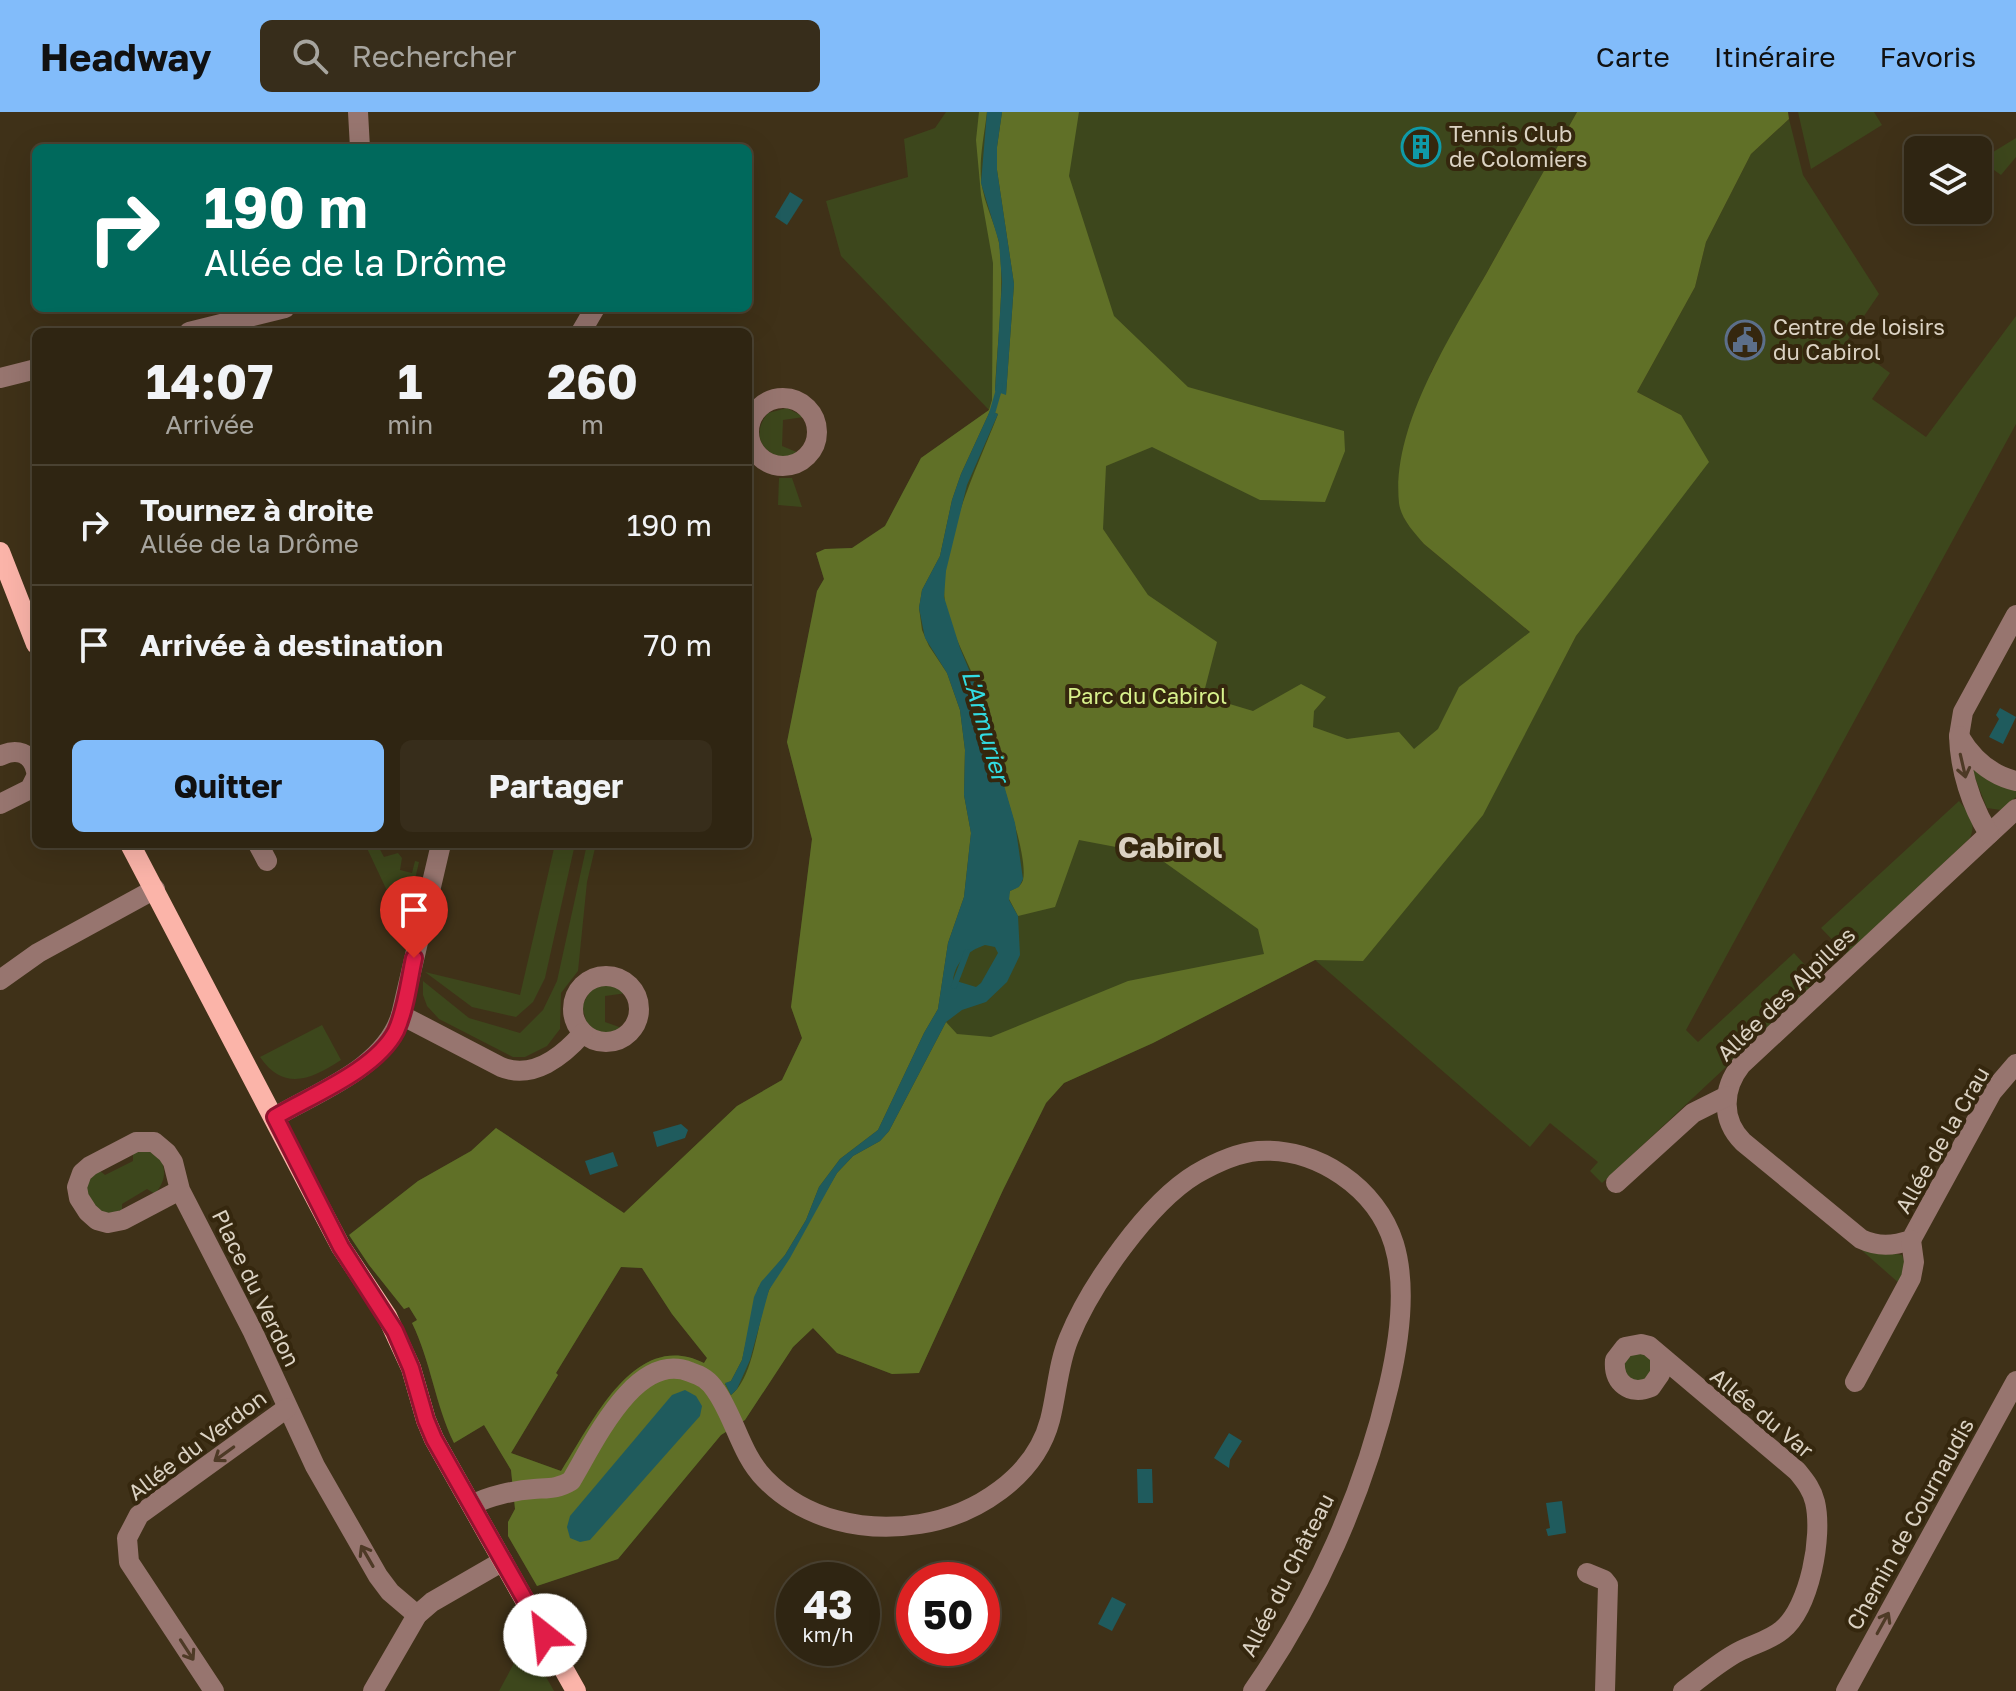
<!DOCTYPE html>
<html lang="fr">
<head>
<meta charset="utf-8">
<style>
	:root { --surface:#2f2512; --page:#372d1b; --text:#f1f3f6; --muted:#a7a59f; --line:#4a4232; --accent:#82bcfa }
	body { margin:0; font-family:"Golos Text",sans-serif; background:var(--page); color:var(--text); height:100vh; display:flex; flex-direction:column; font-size:30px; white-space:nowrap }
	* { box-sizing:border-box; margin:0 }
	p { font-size:26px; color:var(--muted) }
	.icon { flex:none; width:44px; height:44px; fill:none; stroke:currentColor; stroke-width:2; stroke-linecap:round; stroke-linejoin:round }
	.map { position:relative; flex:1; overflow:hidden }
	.details { position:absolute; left:32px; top:216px; width:720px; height:520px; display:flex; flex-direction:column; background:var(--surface); border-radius:12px; box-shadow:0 8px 32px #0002,0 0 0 2px var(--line) }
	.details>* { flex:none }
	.banner { position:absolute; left:32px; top:32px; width:720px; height:168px; border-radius:12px; box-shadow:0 8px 32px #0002,0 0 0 2px var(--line); background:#00695c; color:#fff; overflow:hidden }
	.controls { position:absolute; left:1904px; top:24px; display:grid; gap:16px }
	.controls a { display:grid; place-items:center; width:88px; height:88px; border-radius:12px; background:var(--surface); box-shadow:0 8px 32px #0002,0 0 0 2px var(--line); font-size:40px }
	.speed { position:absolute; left:776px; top:1450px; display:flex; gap:16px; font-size:40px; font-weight:700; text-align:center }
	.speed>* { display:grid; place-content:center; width:104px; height:104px; border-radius:50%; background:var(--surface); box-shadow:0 8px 32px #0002,0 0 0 2px var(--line); line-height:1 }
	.speed small { font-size:20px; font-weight:400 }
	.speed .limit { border:12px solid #d22; background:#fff; color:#111 }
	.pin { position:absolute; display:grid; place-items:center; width:68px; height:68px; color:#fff; margin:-82px -34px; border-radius:50% 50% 50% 0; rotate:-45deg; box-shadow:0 0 8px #0007 }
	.pin .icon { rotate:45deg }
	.me { position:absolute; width:88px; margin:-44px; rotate:331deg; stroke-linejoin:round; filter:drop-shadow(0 0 6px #0008) }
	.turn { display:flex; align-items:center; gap:28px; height:168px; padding:0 40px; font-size:36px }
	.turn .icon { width:104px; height:104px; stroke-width:2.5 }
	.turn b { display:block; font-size:56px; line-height:68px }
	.eta { display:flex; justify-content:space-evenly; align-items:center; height:136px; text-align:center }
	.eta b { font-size:48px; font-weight:700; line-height:56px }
	.button { display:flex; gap:16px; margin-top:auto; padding:16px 40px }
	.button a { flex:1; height:92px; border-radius:12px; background:var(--accent); color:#111; font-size:32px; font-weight:700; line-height:92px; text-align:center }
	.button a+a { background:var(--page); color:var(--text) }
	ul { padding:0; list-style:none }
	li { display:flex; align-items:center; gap:24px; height:120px; padding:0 40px; border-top:2px solid var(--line) }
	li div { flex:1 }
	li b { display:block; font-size:30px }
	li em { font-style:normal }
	header { display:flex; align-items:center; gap:48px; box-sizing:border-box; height:112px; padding:0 40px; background:var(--accent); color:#111 }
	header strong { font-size:38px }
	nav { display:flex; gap:44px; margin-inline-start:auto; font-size:28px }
	.search { width:560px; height:72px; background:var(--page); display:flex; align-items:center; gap:20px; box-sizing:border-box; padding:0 28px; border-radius:12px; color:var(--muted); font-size:30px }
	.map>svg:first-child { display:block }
</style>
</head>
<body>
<header>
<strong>Headway</strong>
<div class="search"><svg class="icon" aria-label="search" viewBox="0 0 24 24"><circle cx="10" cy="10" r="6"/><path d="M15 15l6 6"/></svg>Rechercher</div>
<nav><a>Carte</a><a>Itinéraire</a><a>Favoris</a></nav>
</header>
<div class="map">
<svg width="2016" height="1579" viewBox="0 0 2016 1579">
	<rect width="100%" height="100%" fill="#3f3118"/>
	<g fill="#3d471c" fill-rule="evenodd">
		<path d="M946,0H1577L1431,260L1404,406L1424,432L1549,536L1482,703L1576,524L1630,452L1681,303L1637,280L1695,175L1706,130L1751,42L1789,7L1803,63L1879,182L1847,229L1890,261L1872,287L1926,325L2016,204V312L1686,918L1698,930L1794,841L1819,868L1602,1071L1590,1059L1598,1050L1550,1011L1530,1035L1315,848L1153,931L1064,971L1046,991L1003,1078L919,1261L892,1262L837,1241L813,1216L793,1235L745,1308L721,1323L618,1447L537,1474L508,1424V1410L515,1397L511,1358L484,1313L454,1331C435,1292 431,1250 412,1211L417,1208L409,1195L404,1197L369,1153L349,1123L418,1069L471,1039L496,1016L624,1101L737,994L782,968L802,926L791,895L812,727L787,630L817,479L824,467L816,441L825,437L852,436L885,414L921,346L989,298L841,144L826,89L908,65L904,27L935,16ZM621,1155L642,1156L672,1202L707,1246L704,1251C634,1216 592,1312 561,1359L511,1341L558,1263L556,1261Z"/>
		<path d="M1798,0H1874L1882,13L1811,57Z"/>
		<path d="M2016,26V45L2001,63L1980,48Z"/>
		<path d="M787,296L804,305L783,308L782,334L799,341L781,346C758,338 753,319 768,301Z"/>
		<path d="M779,366H792L802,395L778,393Z"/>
		<path d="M1971,656L2016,674V685L2001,698L1987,696Z"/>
		<path d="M1959,689C1969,701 1977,710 1970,726L1847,843L1821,816Z"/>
		<path d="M365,732H377L384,745L398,741L402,746L400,758L412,761L415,749L419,750L404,815Z"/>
		<path d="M555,732H575L545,866L533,890L516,905L472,895L425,860L520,883Z"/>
		<path d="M587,732H596L587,770L578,859L561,881L560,917L547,934L525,945H513L439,907L427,894L423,883V869L469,906L520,921L543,898L557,869Z"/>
		<path d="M610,871L627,881L605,884V910L622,916C608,924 598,922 587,912L582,894L591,877Z"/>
		<path d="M322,913L341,948C312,967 284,980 260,945Z"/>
		<path d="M133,1039H156C166,1055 168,1066 155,1082L147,1077L122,1092V1098L106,1104L91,1093L85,1071L99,1058L105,1063L133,1049Z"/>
		<path d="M1858,1135L1902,1143L1906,1155L1900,1172Z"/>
		<circle cx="1638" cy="1255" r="14"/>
		<path d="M526,1529L554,1579H499Z"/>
	</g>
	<path fill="#607027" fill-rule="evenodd" d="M979,0H987C984,26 977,54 983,79C987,99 998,117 1000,138C1004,185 997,232 995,279L1006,282L1014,172L997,58V35L1002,0H1079L1069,64L1114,204L1188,275L1344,319L1345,339L1325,390L1260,388L1152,335L1106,354L1103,417L1148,483L1217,530L1203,584L1253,599L1301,572L1326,585L1314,599L1313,615L1347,627L1399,620L1414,637L1438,617L1459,575L1530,520L1424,432C1414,420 1401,407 1399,391C1391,313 1453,221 1490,155C1519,103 1548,52 1577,0H1788L1789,7L1751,42L1706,130L1695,175L1637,280L1681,303L1709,350L1576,524L1483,703L1363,849L1315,848L1153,931L1064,971L1046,991L1003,1078L919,1261L892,1262L837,1241L813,1216L793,1235L745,1308L721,1323L618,1447L537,1474L508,1424V1410L515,1397L511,1358L484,1313L454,1331C435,1292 431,1250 412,1211L417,1208L409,1195L404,1197L369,1153L349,1123L418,1069L471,1039L496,1016L624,1101L737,994L782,968L802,926L791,895L812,727L787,630L817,479L824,467L816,441L825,437L852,436L885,414L921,346L989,298L992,288L993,151L981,83L976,28ZM990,299L998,302C979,352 932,447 947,500C954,525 967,548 977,573C988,602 992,631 1000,661C1006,685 1028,746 1023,768C1021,775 1015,776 1010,779L1008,785L1018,804L1055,795L1079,728L1153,742L1258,817L1264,842L1128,869L991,925L957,922L946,910L889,1019L880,1029L853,1044L837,1061L772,1172C757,1199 757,1263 731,1283L725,1272L731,1269L742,1248L758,1176L785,1143L806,1108L819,1075L840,1047L878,1018L924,921L938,897L948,831L964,785L971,721L964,683L965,638L960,598L947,561L929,534L922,518L919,496L922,478L940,444L952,388L961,362ZM621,1155L642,1156L672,1202L707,1246L704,1251C634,1216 592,1312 561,1359L511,1341L558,1263L556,1261Z"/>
	<g fill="#1f5b5d" fill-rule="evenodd">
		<path d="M987,0H1002L997,35V58L1014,172L1006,283L995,279L1002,170L999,130L981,71Z"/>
		<path d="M790,80L803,88L787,113L775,105Z"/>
		<path d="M990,299L998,302L967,373L946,459L944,485L960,536L987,601L1001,663L1015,711L1023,767L1019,775L1010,779L1009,788L1018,804L1020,843L1007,870L986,890L962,898L946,910L889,1019L880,1029L853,1044L837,1061L790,1146L769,1178L750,1248L737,1277L731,1283L725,1271L731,1269L742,1248L754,1185L761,1170L785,1143L806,1108L819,1075L840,1047L878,1018L924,921L938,897L948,831L964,785L971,721L964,683L965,638L960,598L947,561L925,526L919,496L922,478L940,444L952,388L961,362ZM985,833L995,835L998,841L981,871L976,875L953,868C956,849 968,839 985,833Z"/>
		<path d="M2000,596L2016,605L2003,632L1989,625L1999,607L1996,603Z"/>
		<path d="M681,1012L688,1018L685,1026L657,1035L653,1020Z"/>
		<path d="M613,1040L618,1054L590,1063L585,1049Z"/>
		<path d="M685,1278L696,1284L702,1294L700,1304L590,1428L580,1430L570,1426L567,1415L570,1404L672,1283Z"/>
		<path d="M1229,1321L1242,1329L1230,1348L1229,1356L1214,1346Z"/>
		<path d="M1137,1357H1152L1153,1391H1138Z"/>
		<path d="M1562,1389L1566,1421L1548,1424L1546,1417L1550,1416L1546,1391Z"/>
		<path d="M1112,1485L1126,1492L1112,1519L1098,1512Z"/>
	</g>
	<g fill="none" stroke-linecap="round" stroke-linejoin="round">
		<g stroke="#1f5b5d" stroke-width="6">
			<path d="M991,305L1000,274"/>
			<path d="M954,874L967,840"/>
		</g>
		<g stroke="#97756f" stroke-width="20">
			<path d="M358,0L360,36"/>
			<path d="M189,220L285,196"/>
			<path d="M581,220L595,196"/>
			<path d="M0,266L36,257"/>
			<circle cx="783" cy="320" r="34"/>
			<path d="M1959,624L1963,600L2016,503"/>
			<path d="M0,644C16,636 32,640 36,659"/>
			<path d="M0,692L30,677L36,665"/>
			<path d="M2016,697L1741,953C1722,977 1721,1008 1743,1030L1861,1127C1878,1135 1893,1134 1911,1128L1992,980L2016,952"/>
			<path d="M1989,722C1971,693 1960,658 1959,624C1972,646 1990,663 2016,669"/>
			<path d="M258,732L267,749"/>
			<circle cx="606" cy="897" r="33"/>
			<path d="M0,868L38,841L155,777"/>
			<path d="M401,903L501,955C533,968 563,944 583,921"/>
			<path d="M275,1005C319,979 385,956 401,903L441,732"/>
			<path d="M1616,1071L1693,1001L1727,984"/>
			<path d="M180,1078L123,1108L108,1111L97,1108L88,1100L79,1086L77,1075L82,1061L90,1054L136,1030H154L167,1041L173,1050L180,1078L253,1220L315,1354L378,1464L390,1480L417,1503"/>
			<path d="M1660,1246V1262L1651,1275C1630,1284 1613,1271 1615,1248L1625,1235L1641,1232L1649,1234L1797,1359C1805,1369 1812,1377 1815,1390C1823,1424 1810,1495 1782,1518C1769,1529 1753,1532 1738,1540C1719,1550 1701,1566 1683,1579"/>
			<path d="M1855,1270L1911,1166L1914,1150L1911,1128"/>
			<path d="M472,1393C488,1384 516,1378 534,1377C548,1376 558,1377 571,1369C594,1331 636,1238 690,1260C702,1264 709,1268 716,1279C735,1306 741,1343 765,1367C805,1408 864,1421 920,1412C976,1403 1035,1365 1050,1308C1057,1281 1058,1252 1069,1226C1090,1174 1148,1091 1196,1062C1215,1051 1236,1041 1258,1039C1317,1035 1377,1076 1394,1132C1407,1175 1399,1230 1389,1273C1364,1381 1316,1488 1253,1579"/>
			<path d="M1587,1461L1604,1468L1608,1473L1605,1579"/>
			<path d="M214,1579L129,1450L127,1426L139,1403L287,1296"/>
			<path d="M373,1579L417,1503L432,1490L503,1449"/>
			<path d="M1846,1579L2016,1269"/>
		</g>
		<g stroke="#fbb4a9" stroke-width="20">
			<path d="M0,440L36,532"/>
			<path d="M130,732L341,1135L387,1204L411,1256L426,1308L434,1327L576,1579"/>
		</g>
	</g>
	<defs><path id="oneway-shaft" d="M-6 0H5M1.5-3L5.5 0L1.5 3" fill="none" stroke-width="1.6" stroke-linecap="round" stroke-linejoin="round" transform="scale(2)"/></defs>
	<g stroke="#4e3a26">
		<use href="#oneway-shaft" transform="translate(1963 654) rotate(77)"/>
		<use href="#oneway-shaft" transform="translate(224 1342) rotate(144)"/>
		<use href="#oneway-shaft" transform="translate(367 1444) rotate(-120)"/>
		<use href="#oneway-shaft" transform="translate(1883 1511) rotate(-61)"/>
		<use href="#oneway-shaft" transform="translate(187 1538) rotate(57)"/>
	</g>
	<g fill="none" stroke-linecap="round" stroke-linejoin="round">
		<g stroke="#92132f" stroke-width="20">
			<path id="route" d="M414,846C409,869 406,897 396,919C376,958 312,983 275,1005L341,1135L395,1219L411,1256L426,1308L434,1327L545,1523"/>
		</g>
		<use href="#route" stroke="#e11d48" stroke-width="14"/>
	</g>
	<defs>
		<g id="building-ring" transform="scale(2)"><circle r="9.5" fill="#35270e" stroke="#0f9aa8" stroke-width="1.5"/><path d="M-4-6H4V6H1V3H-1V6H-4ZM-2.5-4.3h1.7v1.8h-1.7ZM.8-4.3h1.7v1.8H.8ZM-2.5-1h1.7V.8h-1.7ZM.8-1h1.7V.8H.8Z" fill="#0f9aa8"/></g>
		<g id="civic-ring" transform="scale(2)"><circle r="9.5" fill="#35270e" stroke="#5c6f8a" stroke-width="1.5"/><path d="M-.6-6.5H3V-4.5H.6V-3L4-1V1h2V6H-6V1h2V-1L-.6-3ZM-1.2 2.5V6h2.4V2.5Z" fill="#5c6f8a"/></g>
	</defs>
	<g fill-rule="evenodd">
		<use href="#building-ring" x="1421" y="35"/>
		<use href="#civic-ring" x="1745" y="228"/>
	</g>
	<g text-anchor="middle" stroke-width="8" stroke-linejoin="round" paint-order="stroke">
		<g font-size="22" fill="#dbd2c3" stroke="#35270e" text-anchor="start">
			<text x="1449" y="30">Tennis Club<tspan x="1449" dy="25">de Colomiers</tspan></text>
			<text x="1773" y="223">Centre de loisirs<tspan x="1773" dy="25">du Cabirol</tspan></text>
		</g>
		<g font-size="22" fill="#d8f28c" stroke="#35270e">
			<text x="1147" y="592">Parc du Cabirol</text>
		</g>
		<g font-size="22" fill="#dbd2c3" stroke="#35270e">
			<text transform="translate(1786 882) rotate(-44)" y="8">Allée des Alpilles</text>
			<text transform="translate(1942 1028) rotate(-60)" y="8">Allée de la Crau</text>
			<text transform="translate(256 1176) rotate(64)" y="8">Place du Verdon</text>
			<text transform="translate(1762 1301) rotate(40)" y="8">Allée du Var</text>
			<text transform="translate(197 1333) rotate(-37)" y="8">Allée du Verdon</text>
			<text transform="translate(1910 1412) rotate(-61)" y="8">Chemin de Cournaudis</text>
			<text transform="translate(1287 1463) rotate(-63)" y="8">Allée du Château</text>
		</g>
		<g font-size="24" font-style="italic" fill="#32dce3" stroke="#35270e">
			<text transform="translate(985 614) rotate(74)" y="8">L'Armurier</text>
		</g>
		<g font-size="30" font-weight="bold" fill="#dbd2c3" stroke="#35270e">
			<text x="1170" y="746">Cabirol</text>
		</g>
	</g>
</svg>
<div class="controls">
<a><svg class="icon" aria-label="layers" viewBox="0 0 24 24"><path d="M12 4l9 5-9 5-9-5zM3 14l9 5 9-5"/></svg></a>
</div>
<div class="speed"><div>43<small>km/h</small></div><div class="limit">50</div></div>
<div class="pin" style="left:414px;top:846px;background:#d93025"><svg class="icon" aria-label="arrive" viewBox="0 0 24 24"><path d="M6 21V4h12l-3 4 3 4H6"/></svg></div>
<svg class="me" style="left:545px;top:1523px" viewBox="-20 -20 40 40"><circle r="19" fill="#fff"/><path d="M0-13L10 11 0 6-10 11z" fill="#e11d48"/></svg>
<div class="banner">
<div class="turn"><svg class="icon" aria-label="right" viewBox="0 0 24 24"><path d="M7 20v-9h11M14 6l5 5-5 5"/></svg><div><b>190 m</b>Allée de la Drôme</div></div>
</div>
<section class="details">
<div class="eta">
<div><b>14:07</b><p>Arrivée</p></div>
<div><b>1</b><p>min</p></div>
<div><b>260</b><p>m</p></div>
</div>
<ul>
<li><svg class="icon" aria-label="right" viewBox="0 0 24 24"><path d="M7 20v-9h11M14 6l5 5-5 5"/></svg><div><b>Tournez à droite</b><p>Allée de la Drôme</p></div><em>190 m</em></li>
<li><svg class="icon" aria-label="arrive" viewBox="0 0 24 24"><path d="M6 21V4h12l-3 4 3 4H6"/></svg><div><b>Arrivée à destination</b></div><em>70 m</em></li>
</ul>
<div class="button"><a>Quitter</a><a>Partager</a></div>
</section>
</div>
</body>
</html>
